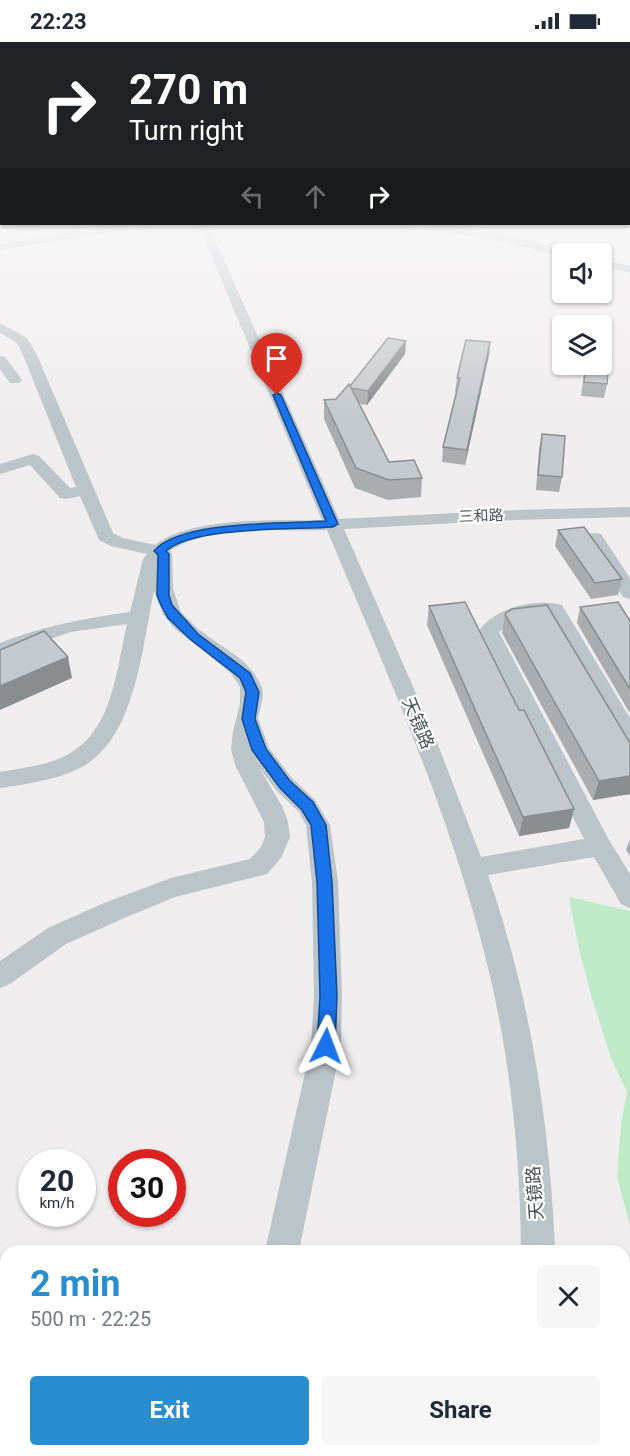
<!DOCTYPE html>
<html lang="en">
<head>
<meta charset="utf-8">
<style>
	:root { --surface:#fff; --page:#f6f6f7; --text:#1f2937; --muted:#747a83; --accent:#288ecf }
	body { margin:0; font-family:Roboto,"Noto Sans SC",sans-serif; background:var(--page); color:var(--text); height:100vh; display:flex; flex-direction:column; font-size:22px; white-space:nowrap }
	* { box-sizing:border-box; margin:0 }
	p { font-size:20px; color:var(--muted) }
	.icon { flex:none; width:33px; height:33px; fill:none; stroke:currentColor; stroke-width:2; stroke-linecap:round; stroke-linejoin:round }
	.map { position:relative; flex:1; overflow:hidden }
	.sheet { position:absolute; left:0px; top:1203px; width:630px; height:212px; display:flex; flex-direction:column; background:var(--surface); border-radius:18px 18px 0 0; box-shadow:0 2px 4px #0004 }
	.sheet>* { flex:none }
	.top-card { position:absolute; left:0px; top:0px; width:630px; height:183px; box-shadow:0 2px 4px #0004; background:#202124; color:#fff; overflow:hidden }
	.tools { position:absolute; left:552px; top:201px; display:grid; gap:12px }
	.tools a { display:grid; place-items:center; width:60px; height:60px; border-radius:6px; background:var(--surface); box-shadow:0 2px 4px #0004; font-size:30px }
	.speed { position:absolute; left:18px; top:1107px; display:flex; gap:12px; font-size:30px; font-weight:700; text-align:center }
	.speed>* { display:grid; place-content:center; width:78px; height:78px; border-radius:50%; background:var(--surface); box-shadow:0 2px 4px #0004; line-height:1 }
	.speed small { font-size:15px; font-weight:400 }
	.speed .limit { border:9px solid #d22; background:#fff; color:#111 }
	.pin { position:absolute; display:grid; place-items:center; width:51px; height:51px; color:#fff; margin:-62px -26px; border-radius:50% 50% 50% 0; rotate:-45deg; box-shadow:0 0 6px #0007 }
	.pin .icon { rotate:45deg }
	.me { position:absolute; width:66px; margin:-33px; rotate:3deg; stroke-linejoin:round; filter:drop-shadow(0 0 4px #0008) }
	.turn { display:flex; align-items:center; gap:21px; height:126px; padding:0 30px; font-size:27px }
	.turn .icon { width:78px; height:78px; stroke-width:2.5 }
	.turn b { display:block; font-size:42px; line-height:51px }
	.lanes { display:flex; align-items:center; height:57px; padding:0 30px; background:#0003; justify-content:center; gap:30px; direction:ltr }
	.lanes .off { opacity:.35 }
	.round { display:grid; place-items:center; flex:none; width:63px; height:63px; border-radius:6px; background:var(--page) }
	.headline { display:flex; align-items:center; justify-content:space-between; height:102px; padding:0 30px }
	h1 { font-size:36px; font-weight:700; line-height:45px; color:var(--accent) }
	.button { display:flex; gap:12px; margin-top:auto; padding:12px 30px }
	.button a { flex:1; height:69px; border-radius:6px; background:var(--accent); color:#fff; font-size:24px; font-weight:700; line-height:69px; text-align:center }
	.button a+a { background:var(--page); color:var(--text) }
	.status { display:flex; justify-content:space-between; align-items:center; height:42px; padding:0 30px; background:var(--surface); direction:ltr }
	.status svg { height:16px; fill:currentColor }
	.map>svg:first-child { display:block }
</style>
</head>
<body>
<div class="status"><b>22:23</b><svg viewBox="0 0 49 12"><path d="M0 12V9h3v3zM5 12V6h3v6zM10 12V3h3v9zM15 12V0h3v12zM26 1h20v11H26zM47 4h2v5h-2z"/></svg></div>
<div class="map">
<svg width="630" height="1414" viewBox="0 0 630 1414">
	<rect width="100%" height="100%" fill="#f0edee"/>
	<path fill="#bfeac8" d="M569,855L630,869V1184L617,1134L621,1081L627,1050L611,1016L591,953L578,903Z"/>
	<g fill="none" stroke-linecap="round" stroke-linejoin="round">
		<g fill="#bac4c9" fill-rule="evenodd">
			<path d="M19,182H39L34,185H19Z"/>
			<path d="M128,182H150L145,185L0,208V202Z"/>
			<path d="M198,182H208L339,477L516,468L630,465V475L516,478L344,487L435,695L481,815L584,797L479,589C495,565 535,556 562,563L630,676V703L622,700L549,573L517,577L499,590L609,798L630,832V866L621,862L594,815L488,833C530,954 550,1081 555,1209H521C520,1101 508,995 479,891C442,752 382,620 327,488C282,490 208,482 170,509L172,512L173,547L181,570L198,587L242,618L254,631L262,645L263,654L258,676L269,706L292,736L315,758L330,783L338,840L342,954L341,1004L299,1209H265L311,1004L314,954L312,840L306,783L299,770L276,748L259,725L283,766L288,780L290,795L281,816L267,832L175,855L122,877L66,902L10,942L0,946V919L48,886L104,861L171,836L250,817L261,805L265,795L264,780L235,723L231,707L233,689L240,662V645L231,631L174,586L163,572L154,549C142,604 136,698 80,726C56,738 27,742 0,746V730C21,726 44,724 63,715C113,692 116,629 127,582L71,590L0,614V601C47,583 81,577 130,570L143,517L147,512L111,504L99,498L80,454L66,457L60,456L30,423L0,432V422L33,412L39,414L70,446L76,445L23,313L17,301L0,291V281L27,296L37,313L113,491L123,496L155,503C193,474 276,479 322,478Z"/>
			<path d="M402,182C444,177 511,195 553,205L548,202L554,199L598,212H562V214L500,199L407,185Z"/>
			<path d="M602,217L630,224V231L602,223Z"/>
			<path d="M0,314L5,315L20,335L22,338L20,341H10L0,327Z"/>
			<path d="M595,491L601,492L630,536V557L623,555L586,496L589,492Z"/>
			<path d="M165,1408H205L203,1414H163Z"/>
			<path d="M507,1408H545L544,1414H506Z"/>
		</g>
	</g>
	<g fill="#a9adb0">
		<path d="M406,299L405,312L367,363L359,362L389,420L422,436L421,455L388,458L355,446L324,377V358L336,357L350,344Z"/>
		<path d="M490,300L489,313L465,423L442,420L443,405L457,350H455L457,336Z"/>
		<path d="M585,322H602L607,342L604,356L581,354Z"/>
		<path d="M542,392L562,435L559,450L536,448L539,407Z"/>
		<path d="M558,488L622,537L618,553L591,557L555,504Z"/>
		<path d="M429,564L519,668L574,767L569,786L519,794L427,583Z"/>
		<path d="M580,565L630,579V669L629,670L577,581Z"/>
		<path d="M505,572L630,701V752L593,758L502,591Z"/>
		<path d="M630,797V814L626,808Z"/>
		<path d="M630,1218V1406L624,1405V1227Z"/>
	</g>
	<g fill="#898d90">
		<path d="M406,299L405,312L367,363L368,349Z"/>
		<path d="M490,300L489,313L465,423L467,408Z"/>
		<path d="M68,615L72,636L0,668V644Z"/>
		<path d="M630,734V752L593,758L599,739Z"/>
		<path d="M574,767L569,786L519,794L523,775Z"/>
	</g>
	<g fill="#c4c9cd" stroke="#898d90" stroke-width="1.5">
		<path d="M388,296L406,299L368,349L351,346L350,344Z"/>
		<path d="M466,298L490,300L467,408L443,405L460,336H457Z"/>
		<path d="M602,300L610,301L607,342L584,340L586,322H602Z"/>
		<path d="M349,342L389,420L414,418L422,436L389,438L356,426L324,358L336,357Z"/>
		<path d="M542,392L565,394L562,435L538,433Z"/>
		<path d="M584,485L622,537L595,541L558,488Z"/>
		<path d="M465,560L519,668H524L574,767L523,775L429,564Z"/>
		<path d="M618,560L630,579V647L580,565Z"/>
		<path d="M547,563L630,701V734L599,739L505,572L512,567Z"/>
		<path d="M44,589L68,615L0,644V608Z"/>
	</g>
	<linearGradient id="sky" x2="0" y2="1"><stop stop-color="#84c6e6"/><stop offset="0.47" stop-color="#f8f7f7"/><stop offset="1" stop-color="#f8f7f7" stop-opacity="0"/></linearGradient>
	<rect width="630" height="376" fill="url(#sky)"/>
	<path fill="#1a73e8" stroke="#114b97" stroke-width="1.5" d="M277,351L281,353L338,482L333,485C293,488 195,484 166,509L169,512V553L172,563L198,592L250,631L259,650L255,677L266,707L290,739L313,760L326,783L332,840L337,954L335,1004L332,1010L326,1012L320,1010L317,1004L320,954L317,840L311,783L302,768L280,746L252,708L242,677L246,650L240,636L190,597L168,576L161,563L157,553L158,513L154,509C180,478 286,482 326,479L273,353Z"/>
	<g text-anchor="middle" stroke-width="4.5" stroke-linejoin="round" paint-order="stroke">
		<g font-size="15" fill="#475459" stroke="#fff">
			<text transform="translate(481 474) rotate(-2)" y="5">三和路</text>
		</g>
		<g font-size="18" fill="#475459" stroke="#fff">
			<text transform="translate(418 681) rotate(67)" y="6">天镜路</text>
			<text transform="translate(535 1151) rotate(-94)" y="6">天镜路</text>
		</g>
	</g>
</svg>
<div class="tools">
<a><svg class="icon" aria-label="sound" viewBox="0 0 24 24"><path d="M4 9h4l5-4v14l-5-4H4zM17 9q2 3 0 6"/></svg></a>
<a><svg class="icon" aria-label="layers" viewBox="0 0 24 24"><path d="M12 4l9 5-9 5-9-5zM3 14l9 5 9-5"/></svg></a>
</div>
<div class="speed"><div>20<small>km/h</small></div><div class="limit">30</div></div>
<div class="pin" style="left:277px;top:353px;background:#d93025"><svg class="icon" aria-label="arrive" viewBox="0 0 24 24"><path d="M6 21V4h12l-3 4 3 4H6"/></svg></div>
<svg class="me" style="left:326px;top:1004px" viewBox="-20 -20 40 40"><path d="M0-17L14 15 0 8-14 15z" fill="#1a73e8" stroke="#fff" stroke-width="4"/></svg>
<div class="top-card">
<div class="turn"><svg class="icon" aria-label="right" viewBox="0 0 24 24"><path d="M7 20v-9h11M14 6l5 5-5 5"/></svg><div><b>270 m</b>Turn right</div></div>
<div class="lanes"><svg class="icon off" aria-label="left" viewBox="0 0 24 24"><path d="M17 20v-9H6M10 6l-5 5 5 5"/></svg><svg class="icon off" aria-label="ahead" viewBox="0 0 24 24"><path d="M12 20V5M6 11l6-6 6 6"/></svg><svg class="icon" aria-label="right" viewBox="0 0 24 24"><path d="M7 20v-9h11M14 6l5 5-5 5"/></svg></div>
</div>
<section class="sheet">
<div class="headline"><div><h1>2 min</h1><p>500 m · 22:25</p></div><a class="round"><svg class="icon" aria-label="close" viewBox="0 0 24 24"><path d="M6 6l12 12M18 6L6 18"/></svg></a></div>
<div class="button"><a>Exit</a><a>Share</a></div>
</section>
</div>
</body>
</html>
